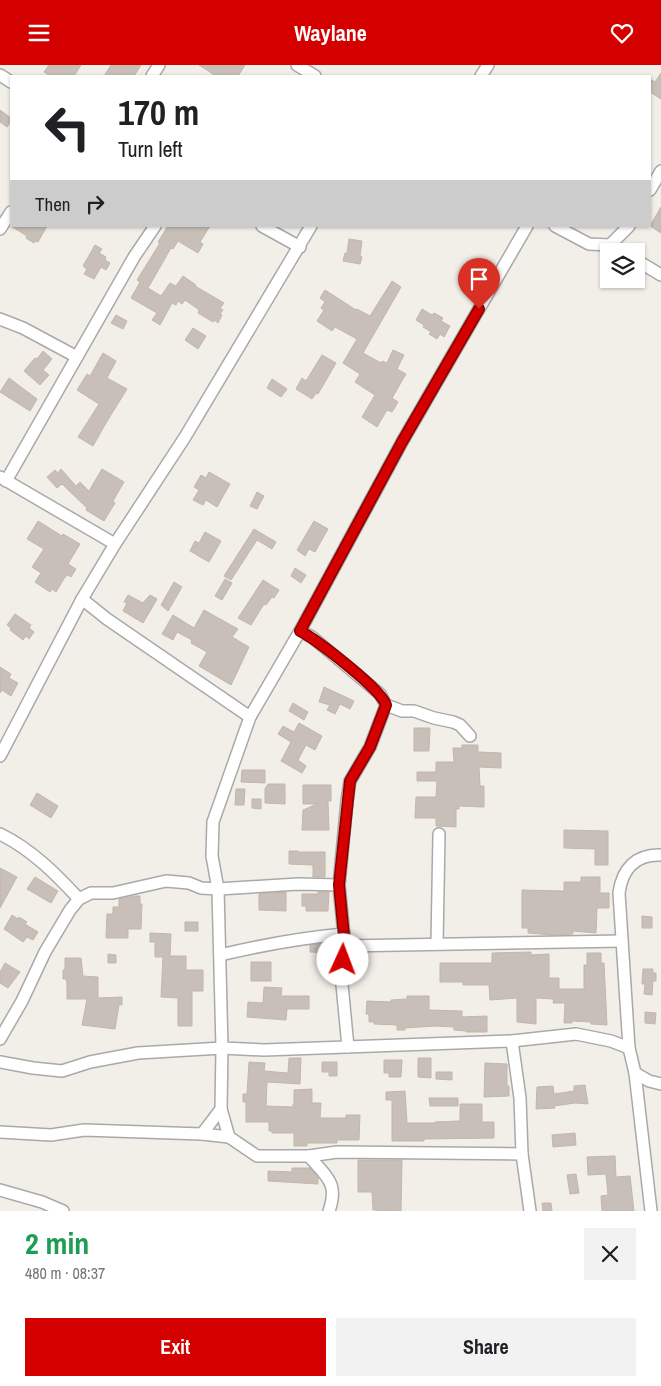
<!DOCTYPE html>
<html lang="en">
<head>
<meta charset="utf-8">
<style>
	:root { --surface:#fff; --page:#f2f2f2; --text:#202124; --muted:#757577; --accent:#d40000 }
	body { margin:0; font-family:"Archivo Narrow",sans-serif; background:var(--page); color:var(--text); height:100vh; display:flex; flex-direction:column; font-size:19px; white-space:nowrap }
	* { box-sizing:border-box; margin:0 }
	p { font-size:16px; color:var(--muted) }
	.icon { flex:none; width:28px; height:28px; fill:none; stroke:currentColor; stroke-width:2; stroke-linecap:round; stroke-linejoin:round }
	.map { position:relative; height:1146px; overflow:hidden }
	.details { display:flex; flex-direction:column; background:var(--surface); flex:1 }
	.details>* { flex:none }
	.banner { position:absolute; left:10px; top:10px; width:641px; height:152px; border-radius:0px; box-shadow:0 1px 4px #0004; background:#fff; color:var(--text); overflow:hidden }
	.fabs { position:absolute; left:600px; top:178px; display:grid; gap:10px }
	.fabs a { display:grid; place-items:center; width:45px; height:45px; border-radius:0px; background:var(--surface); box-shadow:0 1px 4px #0004; font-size:25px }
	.pin { position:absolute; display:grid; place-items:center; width:42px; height:42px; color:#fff; margin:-51px -21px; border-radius:50% 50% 50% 0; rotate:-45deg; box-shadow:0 0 5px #0007 }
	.pin .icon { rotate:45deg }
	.me { position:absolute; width:55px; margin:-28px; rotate:2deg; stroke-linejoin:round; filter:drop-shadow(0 0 4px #0008) }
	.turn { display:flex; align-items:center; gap:18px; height:105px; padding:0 25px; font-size:22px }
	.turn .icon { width:65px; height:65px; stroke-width:2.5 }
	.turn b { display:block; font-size:35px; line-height:42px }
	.then { display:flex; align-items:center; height:48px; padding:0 25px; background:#0003; gap:10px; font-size:19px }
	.round { display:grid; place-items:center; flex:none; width:52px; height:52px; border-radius:0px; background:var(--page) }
	.head { display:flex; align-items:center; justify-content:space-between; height:85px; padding:0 25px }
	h1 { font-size:30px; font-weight:700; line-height:38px; color:#1e9e55 }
	.cta { display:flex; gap:10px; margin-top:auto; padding:10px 25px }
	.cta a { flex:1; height:58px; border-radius:0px; background:var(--accent); color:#fff; font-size:20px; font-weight:700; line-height:58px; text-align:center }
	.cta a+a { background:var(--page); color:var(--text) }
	header { display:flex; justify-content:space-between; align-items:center; height:65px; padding:0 25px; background:var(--accent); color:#fff; font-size:22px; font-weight:700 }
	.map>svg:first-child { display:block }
</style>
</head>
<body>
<header><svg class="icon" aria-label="menu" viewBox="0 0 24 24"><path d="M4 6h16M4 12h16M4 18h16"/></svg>Waylane<svg class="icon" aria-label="heart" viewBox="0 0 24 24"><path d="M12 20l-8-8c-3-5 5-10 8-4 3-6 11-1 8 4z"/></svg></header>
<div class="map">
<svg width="661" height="1146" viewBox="0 0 661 1146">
	<rect width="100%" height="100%" fill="#f2efe9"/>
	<g fill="#c7bfb8" stroke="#c4b6ab">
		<path d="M49,0H81L74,11H50L44,7Z"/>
		<path d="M111,0H141L134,11H104Z"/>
		<path d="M199,0H245L238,11H216Z"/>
		<path d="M661,8V34L650,27V14L655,17Z"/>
		<path d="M0,45L11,53V56L7,62L0,57Z"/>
		<path d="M661,142V168L650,161Z"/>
		<path d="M11,161H47L38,177L35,176L34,178L26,173L27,171Z"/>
		<path d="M168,161H210L200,177L203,179L198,188L178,176L173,184L171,183L148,223L161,231L170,218L176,221L183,211L196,220L195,221L224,238L220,243L223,245L220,249L222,250L218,258L214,255L213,257L198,248L199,246L198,244L185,235L182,239L178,236L176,240L172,238L160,260L152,255L157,248L131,233L140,217L137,215L160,178L158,177Z"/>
		<path d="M349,174L362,176L360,191L362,192L360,199L343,196L345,188H347Z"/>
		<path d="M95,180L102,184L99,188L106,192L105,195L110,198L106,205L101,202L94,214L84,209L87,204L83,201Z"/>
		<path d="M392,216L401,222L363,288L381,298L382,296L387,298L393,285L404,290L397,304L406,309L392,333L398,337L392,347L387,345L377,362L362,352L375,330L355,317L360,309L343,298L357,274L335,262L332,266L317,256L324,245L321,243L325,237L320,233L325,225L356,245L357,244L370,251Z"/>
		<path d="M422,244L432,250L434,248L443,253L441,256L450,261L444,272L440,269L437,274L429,269L431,267L423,262L424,260L416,255Z"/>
		<path d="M116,250L127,256L123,264L111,258Z"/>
		<path d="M193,263L206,271L198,284L185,275Z"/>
		<path d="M43,286L52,294L43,305L49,310L40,320L24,306L35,293L37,294Z"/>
		<path d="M103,288L116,296L107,313L127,324L106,358L93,381L78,372L99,339L77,325L87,309L90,311Z"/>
		<path d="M322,290L336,298L318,329L316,328L312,334L296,324L302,313L306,316Z"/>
		<path d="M9,313L37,334L30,346L0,327Z"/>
		<path d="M272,314L287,324L281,332L267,323Z"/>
		<path d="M61,404L76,421L80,417L89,426L102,404L124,417L113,436L115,438L104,456L86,445L87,443L62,419L57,423L47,412L55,405L58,408Z"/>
		<path d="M209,407L230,419L217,442L206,435L203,440L193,435L199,425L194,422L201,410L206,413Z"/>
		<path d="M257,427L264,431L257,444L250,441Z"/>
		<path d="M38,456L62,471L63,469L80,479L68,499L76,504L71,512L68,510L65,512L56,527L52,524L50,527L35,517L41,508L32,502L44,484L27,474Z"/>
		<path d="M314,456L328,464L315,487L309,484L305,491L297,485Z"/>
		<path d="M254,464L276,477L272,484L257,475L231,515L224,511Z"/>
		<path d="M205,467L221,476L209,497L190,486L195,476L199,478Z"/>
		<path d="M295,503L306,510L301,518L291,511Z"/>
		<path d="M225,514L232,518L222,535L215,531Z"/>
		<path d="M263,515L279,525L274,533L272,532L266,540L264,539L251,560L238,553Z"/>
		<path d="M174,517L182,522L168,546L161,540Z"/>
		<path d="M128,530L143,538L150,530L157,534L143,558L123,546L127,538L124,537Z"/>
		<path d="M204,545L238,564L232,572L249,582L231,620L199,601L207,587L191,578L192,575L177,567L173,575L162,569L173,550L194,563Z"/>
		<path d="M15,549L31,560L29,563L34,567L29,574L26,571L23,575L10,565L11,563L7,560Z"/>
		<path d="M0,602L11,609L9,613L18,618L11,631L2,625L0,628Z"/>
		<path d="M324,622L354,636L350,644L340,639L335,649L327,645L330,640L319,637Z"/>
		<path d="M293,638L308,647L304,655L289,646Z"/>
		<path d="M299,658L322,671L315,685L306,680L298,695L306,701L302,708L281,696L291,677L278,669L283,661L294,667Z"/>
		<path d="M414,663H430L429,686H414Z"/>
		<path d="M462,680H478V687L501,688V703L479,702L480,721H484V742L459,741V744H456V762L436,761V753H415L416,732H436L437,716H417V707H436V697H454L453,683H462Z"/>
		<path d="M242,705H265V718L241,717Z"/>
		<path d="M268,719H285V739L265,738V724Z"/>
		<path d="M303,720H331V736H328L329,765H302L303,745L317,739H303Z"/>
		<path d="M236,724H245L244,740H235Z"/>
		<path d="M37,728L58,741L51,753L30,740Z"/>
		<path d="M252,734H261V744L252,743Z"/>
		<path d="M564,765L608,766V800H595V784L564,783Z"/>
		<path d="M289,786H298V787H325V812H313V800L289,799Z"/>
		<path d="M0,803L17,812L0,843Z"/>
		<path d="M35,812L58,826L51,838L27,824Z"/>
		<path d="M581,812H600V828H609V843H597L596,868L573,866V869L553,870L528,868V863H522V825L564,826V817H581Z"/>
		<path d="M286,827V846L259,845V829Z"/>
		<path d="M318,827H329L328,846H306V841H302V829H318Z"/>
		<path d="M135,831H140V839H142L141,864H128V873H106L107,849H113V842H119V834Z"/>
		<path d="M12,850L18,854L19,852L27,857L25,859L38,867L33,875L27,872L23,877L4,864Z"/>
		<path d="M642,851L652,852V863H642Z"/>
		<rect x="185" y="857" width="13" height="9"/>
		<path d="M150,868L171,869L170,891H186V905H203V926H192V961H178V933L161,932L163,892H155V877H150Z"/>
		<path d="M331,878V888L310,887V880Z"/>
		<path d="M531,887V890L549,889V913H559V924H584V900H587V888H601V898H604L607,960L591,959V957L572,956V958H564L565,938H553L554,934L536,933V959L517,957V933L490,935L489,920H463V917H440V898H492V888Z"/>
		<path d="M108,889L116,890V898H108Z"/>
		<path d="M65,893H81L83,911L98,912V933L122,932V940H119L115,964L82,960L87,934H67V918L66,914H63V905H65Z"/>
		<rect x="251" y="897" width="20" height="19"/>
		<path d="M5,898L20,907L8,923L0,918V907Z"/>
		<path d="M643,904H653V908H656V916H653L652,930L644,929L645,919H642Z"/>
		<path d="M264,922L282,923L281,931H309V944H287L286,955L247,952L248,937L263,938Z"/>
		<path d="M407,931H429V945L462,946V952L487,951V967H466V966L454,965V962L435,961L405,963V965H397V960L374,959V957H369V949H366L367,936L391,937V935L407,934Z"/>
		<path d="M645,947L656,948L655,959L645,958Z"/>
		<path d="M289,993H301L300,1019L267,1017L266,1041L293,1042V1039H294V1025L312,1024V1038H321L320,1053H346V1050H360L359,1075H337V1078H307V1081H294V1068H272V1066H269V1057H246V1037H243V1029H247L249,997L265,998L264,1006L288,1008Z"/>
		<path d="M418,993H431V1013L418,1012Z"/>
		<path d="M384,995H402L401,1012H389V1008H384Z"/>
		<path d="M322,997H337V1011H329V1007H322Z"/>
		<path d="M485,998L507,999V1021H509V1031L484,1032Z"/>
		<path d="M436,1007H452V1015L436,1014Z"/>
		<path d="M585,1020L588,1039L575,1038L554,1041L555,1043L536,1044L537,1022L553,1021L554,1029L574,1026V1021Z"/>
		<path d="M405,1026L407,1058H435V1057L460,1056V1039H482V1057H494V1073L424,1074V1076H392V1035H386V1027Z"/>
		<path d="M429,1033H458V1041H430Z"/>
		<path d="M575,1068L576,1080L553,1082L552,1070Z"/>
		<path d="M615,1091L616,1112L630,1111L634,1146H602L601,1131L608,1130L606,1109L588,1110L587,1092Z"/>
		<path d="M358,1095H402L401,1146L373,1145L372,1127H358Z"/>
		<path d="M292,1103H310L318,1113V1119L268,1116V1106L292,1107Z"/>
		<path d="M576,1109L579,1128L570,1129L567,1110Z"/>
		<path d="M542,1138H551L552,1146H543Z"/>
	</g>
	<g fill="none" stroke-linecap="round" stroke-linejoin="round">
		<g stroke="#a9a9a9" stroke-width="14">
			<g id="minor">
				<path d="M297,0L315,11"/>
				<path d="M0,10L11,17"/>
				<path d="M152,11L159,0"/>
				<path d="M481,11L488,0"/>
				<path d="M650,125L661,106"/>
				<path d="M262,161L300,182"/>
				<path d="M555,161L589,179L610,180L629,161"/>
				<path d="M0,164L11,147"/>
				<path d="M610,180L621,186"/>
				<path d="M636,195L661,210"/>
				<path d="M0,254L23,263L77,292"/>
				<path d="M0,412L115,479"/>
				<path d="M6,416L134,192L155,161"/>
				<path d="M82,534L107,554L250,652L213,757L212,791L218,824L222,983L264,985L512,976L576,969L611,976L629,983L635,1008L649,1016L661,1019"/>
				<path d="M300,566L312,572L380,629L386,640L370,682L350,716L347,736L339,820L345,881L341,909L348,982"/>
				<path d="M386,640L402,646H414L434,653L453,657L460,660L470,671"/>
				<path d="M250,652L300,566L402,377L527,161"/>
				<path d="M0,691L82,534L115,479L185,372L311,161"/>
				<path d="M0,769C31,784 56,809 79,834"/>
				<path d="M437,879L439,769"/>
				<path d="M345,881L622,876"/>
				<path d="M220,890C262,880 300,873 344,869"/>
				<path d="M0,974L22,936L45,887L70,845L79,834L91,828H113L166,816L189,818L201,823L218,824L298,819L339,820"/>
				<path d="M512,976L520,1033L522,1089L530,1146"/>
				<path d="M629,983L619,828C622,804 636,789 661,790"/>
				<path d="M0,997L33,1003L62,1006L90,997L138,988L222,983L221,1044L202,1069"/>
				<path d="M635,1008L651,1146"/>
				<path d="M221,1044L229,1072"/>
				<path d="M0,1067L51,1070L84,1065L202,1069L229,1072L257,1091H309L337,1087L522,1089"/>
				<path d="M309,1091C326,1112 339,1117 329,1146"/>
				<path d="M0,1125L42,1137L63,1146"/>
			</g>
		</g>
		<use href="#minor" stroke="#fff" stroke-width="11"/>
	</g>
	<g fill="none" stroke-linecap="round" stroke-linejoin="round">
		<g stroke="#8a0000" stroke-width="12">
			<path id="route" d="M343,895L345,881L339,820L350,716L370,682L386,640C381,624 317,575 300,566L402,377L479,244"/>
		</g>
		<use href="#route" stroke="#d40000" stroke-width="9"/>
	</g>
</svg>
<div class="fabs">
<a><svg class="icon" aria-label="layers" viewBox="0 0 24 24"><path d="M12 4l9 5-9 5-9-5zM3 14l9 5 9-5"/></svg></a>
</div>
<div class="pin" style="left:479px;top:244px;background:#d93025"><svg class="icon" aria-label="arrive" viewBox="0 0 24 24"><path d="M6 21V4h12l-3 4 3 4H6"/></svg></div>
<svg class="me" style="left:343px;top:895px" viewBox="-20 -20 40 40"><circle r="19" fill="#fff"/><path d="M0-13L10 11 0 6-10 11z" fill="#d40000"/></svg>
<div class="banner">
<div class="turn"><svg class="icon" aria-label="left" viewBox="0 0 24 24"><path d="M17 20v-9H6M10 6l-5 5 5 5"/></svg><div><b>170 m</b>Turn left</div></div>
<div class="then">Then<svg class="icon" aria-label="right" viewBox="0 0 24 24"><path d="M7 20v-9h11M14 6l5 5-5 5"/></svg></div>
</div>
</div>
<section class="details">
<div class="head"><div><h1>2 min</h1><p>480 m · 08:37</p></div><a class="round"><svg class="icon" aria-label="close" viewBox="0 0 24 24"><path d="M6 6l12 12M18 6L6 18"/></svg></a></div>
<div class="cta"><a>Exit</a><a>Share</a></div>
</section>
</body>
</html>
